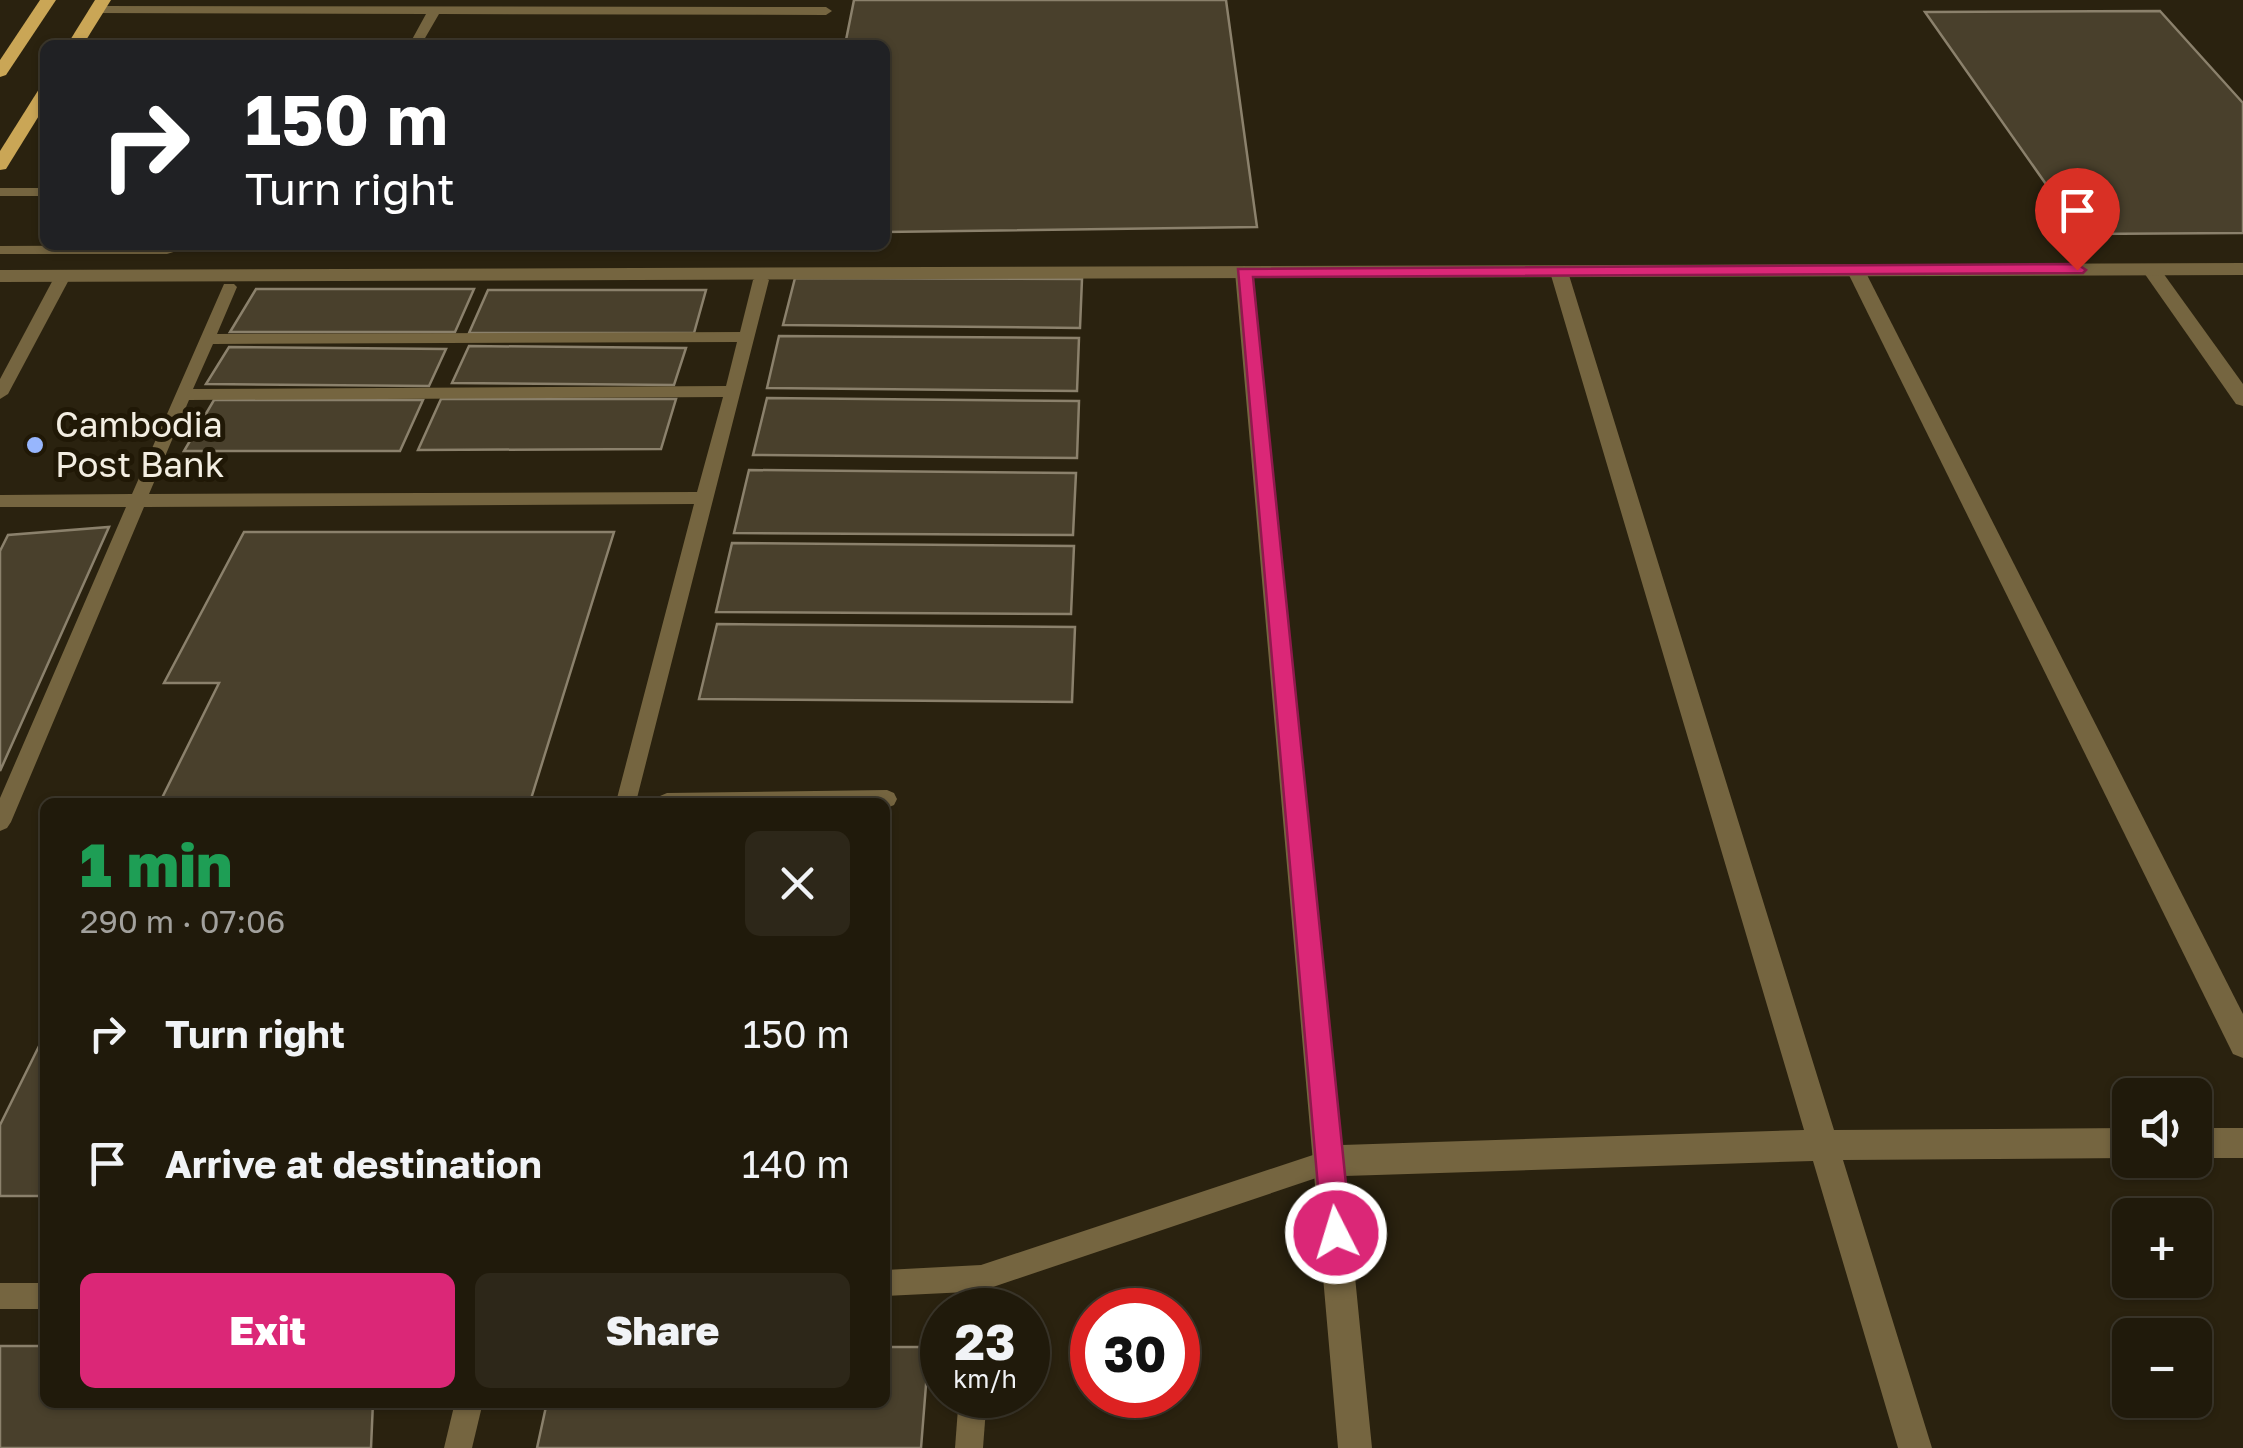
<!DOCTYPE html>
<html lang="en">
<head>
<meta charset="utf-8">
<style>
	:root { --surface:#201a0b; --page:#2d2719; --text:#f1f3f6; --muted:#a2a19d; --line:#3d382c; --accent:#db2777 }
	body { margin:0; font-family:"Golos Text",sans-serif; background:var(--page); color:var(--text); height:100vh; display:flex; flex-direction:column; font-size:38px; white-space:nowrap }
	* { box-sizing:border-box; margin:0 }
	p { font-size:32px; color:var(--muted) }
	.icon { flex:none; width:55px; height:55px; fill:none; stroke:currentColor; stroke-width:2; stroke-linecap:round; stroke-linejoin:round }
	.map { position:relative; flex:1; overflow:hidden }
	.sheet { position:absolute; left:40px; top:798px; width:850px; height:610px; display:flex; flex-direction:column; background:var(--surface); border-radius:15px; box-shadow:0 2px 8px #0004,0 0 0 2px var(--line) }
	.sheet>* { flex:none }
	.top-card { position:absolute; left:40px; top:40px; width:850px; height:210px; border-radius:15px; box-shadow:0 2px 8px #0004,0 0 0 2px var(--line); background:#202124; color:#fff; overflow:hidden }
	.tools { position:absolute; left:2112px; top:1078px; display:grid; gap:20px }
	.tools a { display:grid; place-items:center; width:100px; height:100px; border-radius:15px; background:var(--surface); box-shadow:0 2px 8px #0004,0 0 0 2px var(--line); font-size:50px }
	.speed { position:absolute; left:920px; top:1288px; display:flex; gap:20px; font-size:50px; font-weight:700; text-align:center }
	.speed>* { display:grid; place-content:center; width:130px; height:130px; border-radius:50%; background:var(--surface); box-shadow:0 2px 8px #0004,0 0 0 2px var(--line); line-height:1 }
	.speed small { font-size:25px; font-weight:400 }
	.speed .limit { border:15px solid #d22; background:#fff; color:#111 }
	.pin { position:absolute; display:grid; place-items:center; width:85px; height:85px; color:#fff; margin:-102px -42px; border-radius:50% 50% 50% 0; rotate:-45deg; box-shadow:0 0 10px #0007 }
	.pin .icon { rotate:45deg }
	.me { position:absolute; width:110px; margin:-55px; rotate:355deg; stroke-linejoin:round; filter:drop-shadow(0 0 8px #0008) }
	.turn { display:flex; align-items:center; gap:35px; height:210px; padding:0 40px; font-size:45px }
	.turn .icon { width:130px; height:130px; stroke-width:2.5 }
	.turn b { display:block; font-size:70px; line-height:85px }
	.round { display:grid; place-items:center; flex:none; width:105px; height:105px; border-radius:15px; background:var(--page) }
	.head { display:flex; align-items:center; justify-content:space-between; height:170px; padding:0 40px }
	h1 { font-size:60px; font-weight:800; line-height:75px; color:#1e9e55 }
	.cta { display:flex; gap:20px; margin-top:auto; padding:20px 40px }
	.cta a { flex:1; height:115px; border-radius:15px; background:var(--accent); color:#fff; font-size:40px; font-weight:800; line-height:115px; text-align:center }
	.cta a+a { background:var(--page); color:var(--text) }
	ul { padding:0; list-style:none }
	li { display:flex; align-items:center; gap:30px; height:130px; padding:0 40px }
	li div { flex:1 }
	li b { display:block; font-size:38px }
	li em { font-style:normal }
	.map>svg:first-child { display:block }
</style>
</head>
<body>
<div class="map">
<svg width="2243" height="1448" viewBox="0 0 2243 1448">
	<rect width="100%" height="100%" fill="#2a220f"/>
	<g fill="#49402c" stroke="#8b816c" stroke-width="2.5">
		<path d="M854,0H1226L1257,227L885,232V45H845Z"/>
		<path d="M2160,11L2243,103V233L2081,234L1925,12Z"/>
		<path d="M795,278L1082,279L1080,328L783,325Z"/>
		<path d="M256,289H474L455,332H230Z"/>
		<path d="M488,290H706L694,333H469Z"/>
		<path d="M779,336L1079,338L1077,391L767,388Z"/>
		<path d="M469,346L686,348L674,385L452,383Z"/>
		<path d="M229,347L446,349L429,386L206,384Z"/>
		<path d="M767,398L1079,401L1077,458L753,455Z"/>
		<path d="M441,399H676L661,449L418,450Z"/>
		<path d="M214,400H423L400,451H184Z"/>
		<path d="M749,470L1076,473L1073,535L734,533Z"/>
		<path d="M109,527L0,771V551L8,535Z"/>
		<path d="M244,532H614L530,802H160L219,683H164Z"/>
		<path d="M732,543L1074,546L1071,614L716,612Z"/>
		<path d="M717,624L1075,627L1072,702L699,699Z"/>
		<path d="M45,1034V1196H0V1125Z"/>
		<path d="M0,1346H45V1402H373L371,1448H0Z"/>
		<path d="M885,1347H929L921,1448H537L547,1402H885Z"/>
	</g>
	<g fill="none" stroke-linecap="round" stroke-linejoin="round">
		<g fill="#756540" fill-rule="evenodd">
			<path d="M96,6L826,7L832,11L826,15L439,14L421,45H409L426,14L92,13V7Z"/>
			<rect x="0" y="188" width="45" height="8"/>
			<path d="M196,245L167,254H0V246Z"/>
			<path d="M63,271L71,276L8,394L0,399V379L55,276Z"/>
			<path d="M761,275L769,280L636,802H616L694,504L144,507L11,822L7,828L0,831V798L126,507H0V495L132,494L224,284H234L237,287L217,334L740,332L753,280ZM737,342L726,386L193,389L213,344ZM723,397L697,492L149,494L189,400Z"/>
			<path d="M887,790L894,793L897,799L894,805L887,808L885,802H657L660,796L667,793Z"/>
			<path d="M1331,1149L1340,1152L1343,1161L1340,1170L993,1287L992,1310H966L967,1292L885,1296V1270L981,1265Z"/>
			<rect x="0" y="1283" width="45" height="26"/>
			<path d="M959,1395H987L983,1448H955Z"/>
			<path d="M455,1402H483L472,1448H444Z"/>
		</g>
		<g fill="#756540" fill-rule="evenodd">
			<path d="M2151,264L2158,266L2243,384V406L2236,404L2142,270Z"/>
			<path d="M1856,265L1865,271L2243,1014V1058L2233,1054L1847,271Z"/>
			<path d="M1244,266L1253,272L1342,1145L1804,1130L1550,272L1559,266L1568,272L1834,1130L2130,1128V1158L1843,1160L1932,1448H1898L1813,1161L1345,1176L1372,1448H1338L1235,272Z"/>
			<rect x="2195" y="1128" width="48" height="30"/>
		</g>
		<path fill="#756540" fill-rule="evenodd" d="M2243,263V275L0,282V270Z"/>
		<g fill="#caa656" fill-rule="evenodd">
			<path d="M40,0H56L6,75L0,77V60Z"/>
			<path d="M95,0H111L83,45H67Z"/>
			<path d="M45,88V106L6,169L0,170V151L39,89Z"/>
		</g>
	</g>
	<path fill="#db2777" stroke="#8e194d" stroke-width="2.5" d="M2077,264L2086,270L2083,273L1253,277L1351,1233L1347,1243L1336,1247L1326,1243L1322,1233L1238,269Z"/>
	<circle fill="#97b6fd" stroke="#201806" stroke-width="4" cx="35" cy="445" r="10"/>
	<g text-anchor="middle" stroke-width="10" stroke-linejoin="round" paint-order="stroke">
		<g font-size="35" fill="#f3eee2" stroke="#201806" text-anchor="start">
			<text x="55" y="437">Cambodia<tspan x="55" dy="40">Post Bank</tspan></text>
		</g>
	</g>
</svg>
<div class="tools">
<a><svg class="icon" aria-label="sound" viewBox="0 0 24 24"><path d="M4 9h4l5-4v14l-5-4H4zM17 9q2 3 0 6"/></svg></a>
<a>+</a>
<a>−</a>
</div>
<div class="speed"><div>23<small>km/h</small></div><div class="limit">30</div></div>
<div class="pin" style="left:2077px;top:270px;background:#d93025"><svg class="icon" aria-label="arrive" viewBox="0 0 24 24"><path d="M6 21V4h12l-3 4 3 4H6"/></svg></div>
<svg class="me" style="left:1336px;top:1233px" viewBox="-20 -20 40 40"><circle r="17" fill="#db2777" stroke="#fff" stroke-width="3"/><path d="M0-11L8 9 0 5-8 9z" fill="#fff"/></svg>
<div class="top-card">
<div class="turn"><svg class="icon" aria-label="right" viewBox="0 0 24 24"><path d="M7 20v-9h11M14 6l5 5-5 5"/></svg><div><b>150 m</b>Turn right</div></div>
</div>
<section class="sheet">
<div class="head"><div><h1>1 min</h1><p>290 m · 07:06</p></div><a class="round"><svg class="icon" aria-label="close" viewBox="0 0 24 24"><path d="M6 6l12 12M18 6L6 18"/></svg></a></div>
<ul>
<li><svg class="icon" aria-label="right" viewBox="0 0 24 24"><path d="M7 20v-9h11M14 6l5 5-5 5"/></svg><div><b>Turn right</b></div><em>150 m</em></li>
<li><svg class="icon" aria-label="arrive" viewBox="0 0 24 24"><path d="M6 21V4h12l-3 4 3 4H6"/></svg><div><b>Arrive at destination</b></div><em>140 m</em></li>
</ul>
<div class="cta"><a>Exit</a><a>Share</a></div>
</section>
</div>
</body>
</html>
